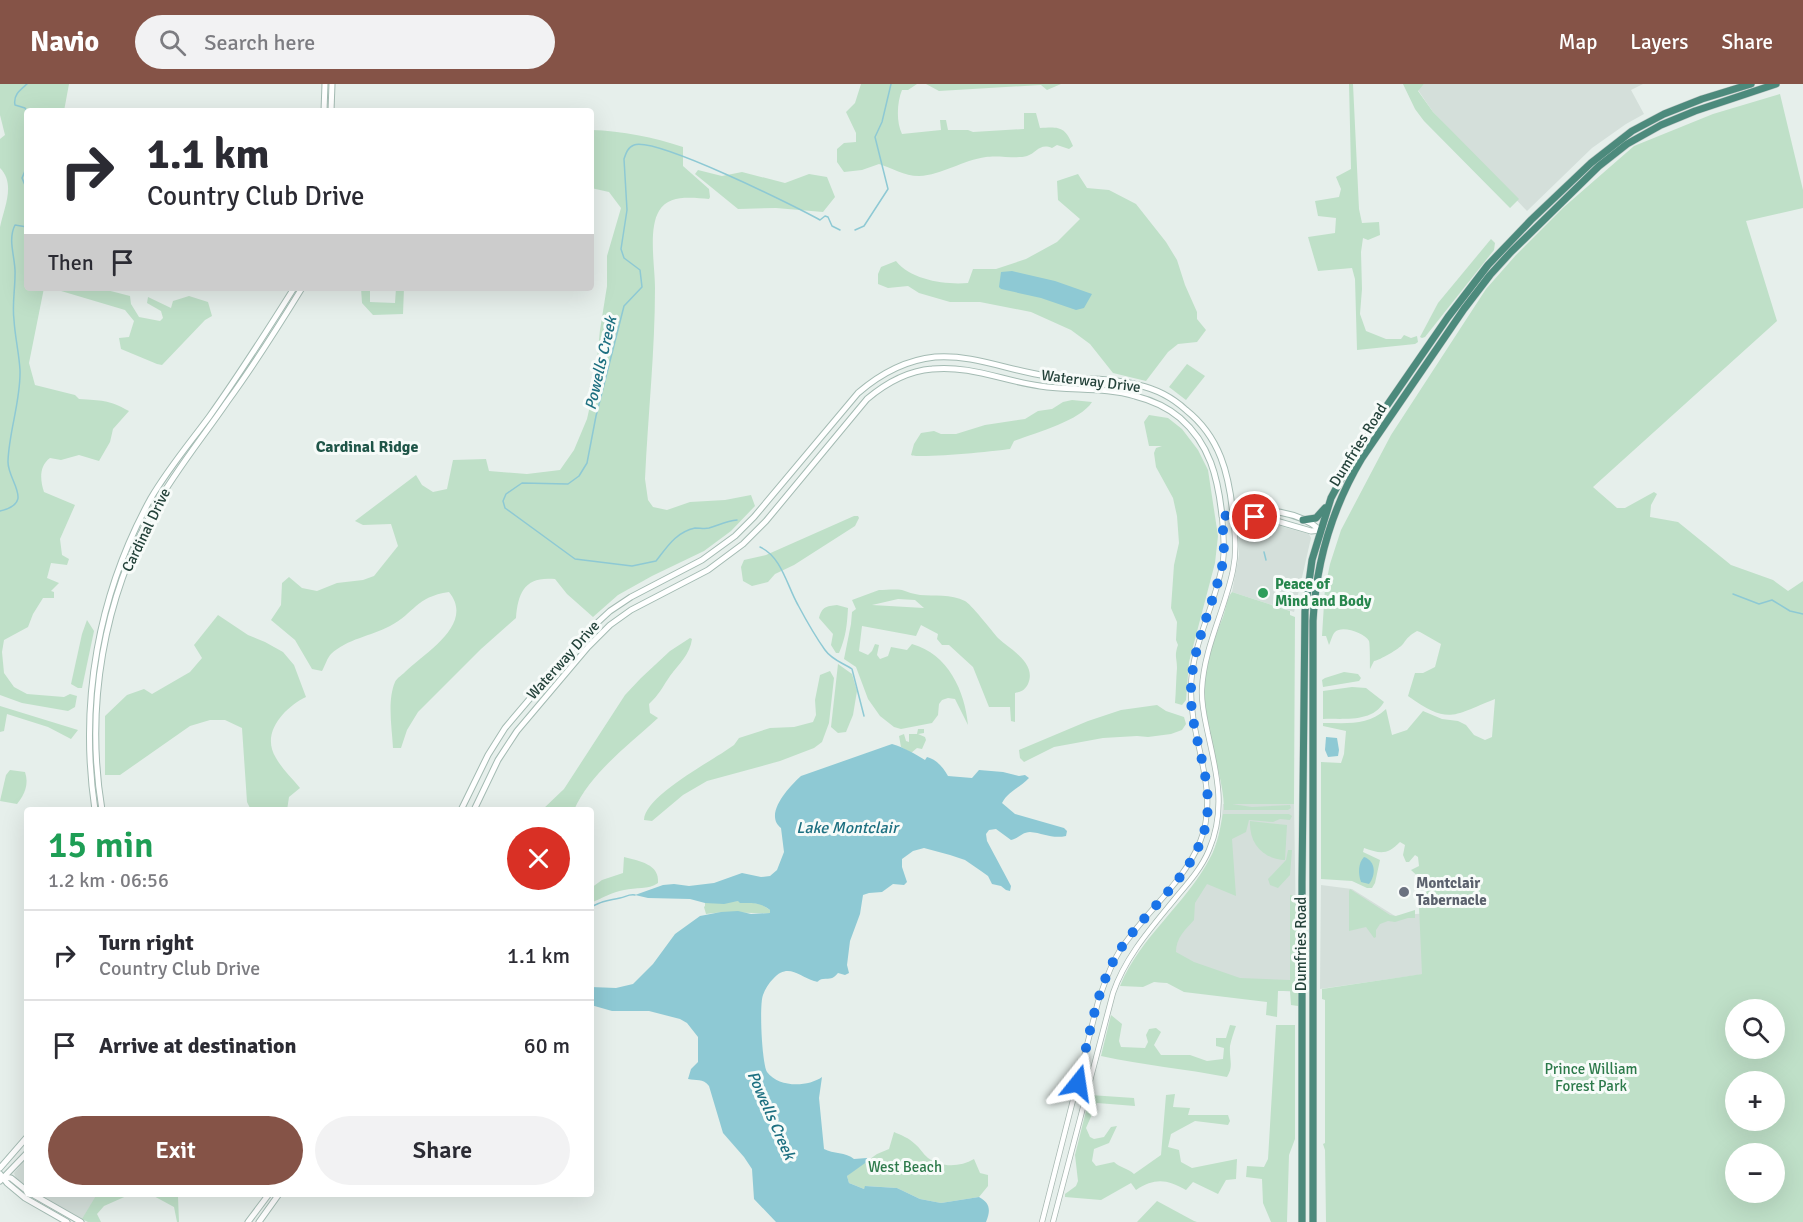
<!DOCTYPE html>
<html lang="en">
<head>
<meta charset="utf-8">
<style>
	:root { --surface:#fff; --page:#f2f2f3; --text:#2b2b33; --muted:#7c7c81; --line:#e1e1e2; --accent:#855347 }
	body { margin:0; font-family:Signika,sans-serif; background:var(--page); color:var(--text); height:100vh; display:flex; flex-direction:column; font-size:22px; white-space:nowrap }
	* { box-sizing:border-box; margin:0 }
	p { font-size:20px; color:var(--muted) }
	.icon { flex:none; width:33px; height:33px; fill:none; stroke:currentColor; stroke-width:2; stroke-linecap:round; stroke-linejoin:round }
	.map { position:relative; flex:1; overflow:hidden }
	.side { position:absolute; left:24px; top:723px; width:570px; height:390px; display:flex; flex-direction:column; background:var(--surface); border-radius:6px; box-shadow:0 6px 24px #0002 }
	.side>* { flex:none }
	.hud { position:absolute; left:24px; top:24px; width:570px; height:183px; border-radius:6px; box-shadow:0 6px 24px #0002; background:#fff; color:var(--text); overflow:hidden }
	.tools { position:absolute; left:1725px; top:915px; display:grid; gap:12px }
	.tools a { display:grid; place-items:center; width:60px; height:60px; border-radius:50%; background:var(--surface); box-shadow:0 6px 24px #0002; font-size:30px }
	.pin { position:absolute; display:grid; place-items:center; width:51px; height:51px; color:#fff; margin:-26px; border:3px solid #fff; border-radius:50%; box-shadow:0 2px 6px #0007 }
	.me { position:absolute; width:66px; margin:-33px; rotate:15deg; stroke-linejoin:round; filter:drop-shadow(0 0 4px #0008) }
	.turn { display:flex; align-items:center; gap:21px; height:126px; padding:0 24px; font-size:27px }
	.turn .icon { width:78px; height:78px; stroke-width:2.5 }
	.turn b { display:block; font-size:42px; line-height:51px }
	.then { display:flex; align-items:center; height:57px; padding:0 24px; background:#0003; gap:12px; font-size:22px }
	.round { display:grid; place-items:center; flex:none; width:63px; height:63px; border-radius:32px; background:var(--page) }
	.overview { display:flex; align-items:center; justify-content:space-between; height:102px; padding:0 24px }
	h1 { font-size:36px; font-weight:600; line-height:45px; color:#1e9e55 }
	.button { display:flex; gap:12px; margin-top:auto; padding:12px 24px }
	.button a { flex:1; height:69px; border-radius:36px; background:var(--accent); color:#fff; font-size:24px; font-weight:600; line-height:69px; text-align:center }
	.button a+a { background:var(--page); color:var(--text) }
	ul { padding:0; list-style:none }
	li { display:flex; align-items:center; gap:18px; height:90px; padding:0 24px; border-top:2px solid var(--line) }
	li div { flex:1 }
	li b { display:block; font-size:22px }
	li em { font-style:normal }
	header { display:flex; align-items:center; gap:36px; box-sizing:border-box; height:84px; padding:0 30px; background:var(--accent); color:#fff }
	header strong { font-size:28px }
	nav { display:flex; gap:33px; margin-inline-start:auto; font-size:21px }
	.search { width:420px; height:54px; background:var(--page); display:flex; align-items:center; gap:15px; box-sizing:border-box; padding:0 21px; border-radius:33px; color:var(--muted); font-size:22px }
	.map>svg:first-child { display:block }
</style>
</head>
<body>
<header>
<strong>Navio</strong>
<div class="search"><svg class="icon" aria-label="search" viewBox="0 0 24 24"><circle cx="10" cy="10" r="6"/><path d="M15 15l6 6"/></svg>Search here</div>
<nav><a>Map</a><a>Layers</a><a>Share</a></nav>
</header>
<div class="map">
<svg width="1803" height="1138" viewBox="0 0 1803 1138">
	<rect width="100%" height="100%" fill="#e6efeb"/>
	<g fill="#d4dfda">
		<path d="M1424,0H1643L1631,6L1644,30L1626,40L1592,64L1527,127L1433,28L1418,6Z"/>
		<path d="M1262,437L1309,450L1311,454L1294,528L1232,508L1239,471L1238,438Z"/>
		<path d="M1223,720H1294L1297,908L1127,896L1206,789L1221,746Z"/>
		<path d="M1321,801L1352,805L1395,832L1427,829L1431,889L1320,905Z"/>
		<path d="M27,1073V1104L16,1095L14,1089Z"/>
		<path d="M36,1110H105L82,1136Z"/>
	</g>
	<g fill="#bfe0c8" fill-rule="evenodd">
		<path d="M0,0H69L64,27H27V204H44L29,279L35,301L75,311L79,315C102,317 107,315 129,327L113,345L110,358L99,377L79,371L61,376L50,374C39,382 40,396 44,408L75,421L60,455L62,471L69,475L67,481L51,479L47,494L59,499L51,507L54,508V514H43L33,530L28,543L4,556L2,568L4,589L14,603L27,610L64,613L70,610L77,612L75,623L68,627L22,619L0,611V143C4,124 16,100 0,84V55L5,51L0,31Z"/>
		<path d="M861,0H917L908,6H902C897,18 896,38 902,50L941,46L940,36H946L948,46H968L973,48L1024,45V29H1036L1040,44C1059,43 1065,42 1073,62L1069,65L1057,61L1052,64C1039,59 1037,69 1027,72C1018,75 997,71 986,73C963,76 942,91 919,92C904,92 892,84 879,80L862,86L844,88L837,78V65L844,59L856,58V49L846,28L855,19Z"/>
		<path d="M926,0H1061L1047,6L1041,1L939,7Z"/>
		<path d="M1349,0H1353L1359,125L1362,139L1379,138L1380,151L1368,156L1363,154L1361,168L1362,205L1360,230L1366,247L1386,255H1401L1404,251L1411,254L1417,252L1418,258L1415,260L1357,266L1355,195L1352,184L1318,187L1308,153L1335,149L1336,134L1318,132L1315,117L1339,113L1341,105L1336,93L1351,85Z"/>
		<path d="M1403,0H1424L1418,7L1433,28L1519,115L1510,124L1424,37L1415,25Z"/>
		<path d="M1780,10L1803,106V124L1746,137L1777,237L1593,403L1617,424H1625L1654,408L1657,410L1651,421L1650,433L1678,438L1731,481L1773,496L1788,507L1803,497V1138H1326L1325,1066L1323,1060L1325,1059V916L1322,915V905L1422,890L1419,823L1425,821L1420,817L1427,807L1425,799L1411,786L1419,782L1418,773L1415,771L1409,778H1406L1403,771L1405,761L1400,758C1387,771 1381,770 1364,764L1363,768L1380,776L1375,799L1372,804H1367L1352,797L1321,795V678L1341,679L1344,670L1346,647L1323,642V639C1347,639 1368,642 1386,625L1392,651L1407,646L1423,627L1442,635L1458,637L1466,641L1474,651L1485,656L1492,653L1495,615C1452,632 1449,641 1408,612L1415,589H1423L1435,583L1441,560L1420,548L1417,547C1410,551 1408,553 1403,560C1399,565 1380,576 1374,577L1370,585C1370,580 1370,560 1369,557C1365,549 1342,541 1335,548C1332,551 1331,557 1329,561L1326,552H1322L1325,504L1330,480L1341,446L1391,351L1486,205L1516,171L1564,123L1634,62L1713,30ZM1736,926H1774V964H1736ZM1736,998H1774V1036H1736ZM1736,1070H1774V1108H1736Z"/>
		<path d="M591,46C623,47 653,53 683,63V82L709,105L710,113L709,115C692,114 669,110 659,127C648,145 655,183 655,204C655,267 648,331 645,395L648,416L653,423L667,426L690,418L725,416L751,411L755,422L731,447L704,467L652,492L618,511L593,533L567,510L555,495C525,492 518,508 516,534L481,565L418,628L407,646L401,664H393C392,644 387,617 395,598C397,594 402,591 405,588C426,568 475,540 449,508C415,513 415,529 390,542C371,552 347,555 331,570C327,574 325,582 322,587L312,585L295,556L271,536L281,521L282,499L289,493L302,504L317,507L337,499L363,496L374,492L398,462L391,440L363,441L355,437L416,391L422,401L433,408L447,405L453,376L486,375L489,387L527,390L560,386L574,366L587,335L594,304L600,246L607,202V172L621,124L609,108L591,104Z"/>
		<path d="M698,86L722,92L742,88L785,99L809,90L827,93L835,113L823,128L776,124L738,125L695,90Z"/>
		<path d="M1078,90L1087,104L1109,106L1136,120L1166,158L1177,176L1185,201L1197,228V235L1206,246L1197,258L1178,260L1168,268L1146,297L1113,289L1090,260L1071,246L1031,228L980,218H950L919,209L908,202L888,204L878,200V190L881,183L896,177C911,196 945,201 968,199L973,185H996L1026,175L1057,158L1080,135L1058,116L1057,97Z"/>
		<path d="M1491,155L1495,159L1494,166L1425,253L1422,254L1420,253L1438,219Z"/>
		<path d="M51,204H99L130,212L131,220L139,233L160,237L163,234L161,227L147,219L148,213L171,224L173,217L189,212L208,218L212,232L205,236L162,281L157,280L121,265L119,254L129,253L134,237L125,226Z"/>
		<path d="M361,204H370V218L395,219L396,204H404L403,230L373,231L362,219Z"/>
		<path d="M1187,280L1205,292L1186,316L1169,303Z"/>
		<path d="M1072,316L1092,318C1080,337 1035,349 1014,357L1010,365C998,367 917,375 911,371L914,360L921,349L934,347L941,350H956L985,341L1025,335L1038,327L1052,325L1063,318Z"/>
		<path d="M1149,331L1168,334L1182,345L1198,366L1208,386L1218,452L1215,479L1189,578L1186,616L1182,621L1175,619C1176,607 1176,596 1177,584C1177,574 1174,572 1178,561L1176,556L1177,538L1171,524L1174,481L1179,459L1177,432L1173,414L1156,383L1154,369L1156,364L1162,362H1149L1144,338Z"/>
		<path d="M854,432H858L859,434L855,442L794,481L775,490L768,498L752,502L743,497L741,483L744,476L766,471Z"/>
		<path d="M879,506C886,506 895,505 902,506C908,508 913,510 920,511C934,512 951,510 965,517C970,519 992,547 998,554C1011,566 1037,579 1028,600C1025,606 1021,608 1015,609V638L1011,637L1010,623H989L973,583L949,561H942L937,555L938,550L921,541L916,552L862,542L859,567L868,571L872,567L875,560L879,561L877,571L880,575L888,572L891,563L907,566L912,560C948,570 965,607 968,641L955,615L948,614L942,616L939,620L938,631L932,639L901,645L894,643L880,632L868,615L856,583L844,575L851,540L852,528L856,525L852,516ZM898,515L915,516L924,524L872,521Z"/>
		<path d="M1232,508L1290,527V531L1295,533L1294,720H1232L1252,723L1290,721L1291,724L1288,726H1224C1224,692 1206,654 1204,618C1202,588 1212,560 1223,533C1226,525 1227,513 1232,508Z"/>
		<path d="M837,521L848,524C847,541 846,553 839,569H836L831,561L833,550L819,534C822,523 826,522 837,521Z"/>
		<path d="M218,531L248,551L265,558L283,568L294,581L306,613C285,623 260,649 276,674C282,685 292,694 300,704L289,713L287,726H251L247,718L242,644L225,636H210L190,642L120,691H105V632L127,611L144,605L152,610L190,588L202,574L194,561Z"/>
		<path d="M87,536L94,547L82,604H78L71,600L82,550Z"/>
		<path d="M690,554L692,555C690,570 679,580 670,592C663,602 659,611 649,620L650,629L658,634C628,662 591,688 574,726H542L564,705L625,611L641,594L670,567Z"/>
		<path d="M838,580L852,590L857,607L853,631L846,648L838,649L831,643Z"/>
		<path d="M830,587L834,594L829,639L822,658L814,664L780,677L707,697L683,711L652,737L644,736C645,711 714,676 734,661L739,654L770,644L794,643L813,638L816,631L815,616L820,591Z"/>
		<path d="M1344,588L1358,590L1361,594L1359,597L1323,603L1322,596L1325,594Z"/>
		<path d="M1352,603L1366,604L1384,618C1372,639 1344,634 1323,635V607Z"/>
		<path d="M1157,621L1166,627L1184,633L1186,640L1182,646L1171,650L1148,653L1137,652L1103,654L1054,663L1024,678L1020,674L1019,666L1088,637L1121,626Z"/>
		<path d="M0,622L78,646L71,655L48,643L7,630L4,647L0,648Z"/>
		<path d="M918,645H924V649L918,650L925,653L926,656L922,665L917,664L911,669L901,663L899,652L904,650L906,657L909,658V650H917Z"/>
		<path d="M10,686L25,688C29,700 25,710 17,720L0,717L6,691Z"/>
		<path d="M1223,730H1289L1292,732L1290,736L1280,735L1273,738L1249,736L1246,748L1232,755L1236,812L1207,800L1195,819L1194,836C1185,846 1176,854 1176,868L1194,878L1240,894L1290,896V811L1297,812L1298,922L1291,921L1290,907H1278L1277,933L1266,931L1267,918L1184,908L1167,899L1154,898L1143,903L1120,902C1140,853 1186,820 1210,774C1218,760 1220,744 1223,730Z"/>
		<path d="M1250,737L1287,741L1285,776C1263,775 1249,760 1250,737Z"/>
		<path d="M1288,766H1292L1290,791L1278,804L1270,801L1268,795L1286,776Z"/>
		<path d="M624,773C639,777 660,780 658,799C648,806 636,803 624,806C612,808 602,814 591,819V804L602,796L623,789Z"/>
		<path d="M1350,805L1390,831L1396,832L1415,826V834H1408L1395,838L1388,837L1380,840L1376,846V853L1374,854L1366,843L1349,847V807Z"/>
		<path d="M739,817L761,820L770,826V829C748,830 728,826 706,830L704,823L705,822V819Z"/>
		<path d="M1111,931L1122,940L1119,957L1121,963L1145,964L1148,958L1146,951L1149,945L1156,944L1161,948L1154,961L1161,971H1190L1207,977L1223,975L1224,964L1216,962V954H1226L1230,941L1236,942C1234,948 1231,956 1230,962C1229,975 1234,982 1227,993C1185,985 1143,981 1101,972Z"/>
		<path d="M1276,941H1295V1055L1289,1071L1287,1138H1271L1263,1119L1262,1095L1246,1093L1247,1082L1264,1083L1268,1075Z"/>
		<path d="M1175,1010L1173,1023L1190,1024L1188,1031H1228L1230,1037L1228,1041L1195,1037L1171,1050L1168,1063L1179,1066L1181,1078L1192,1084L1237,1075L1236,1095L1226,1096L1218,1110L1193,1098L1186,1106C1166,1095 1155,1094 1136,1106L1131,1099L1101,1116L1065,1113V1110L1076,1102L1078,1097L1075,1071L1090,1011L1134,1014L1135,1022L1097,1019L1086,1044L1090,1053L1094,1055L1104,1053L1111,1043L1117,1042L1109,1059L1094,1065L1092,1077L1096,1082L1114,1078C1120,1084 1128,1084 1134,1090L1161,1071L1166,1011Z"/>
		<path d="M894,1048C901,1051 909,1054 915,1060C920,1064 923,1070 928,1074C942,1084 960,1083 974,1075L980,1089L988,1091V1102L979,1113L941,1119L920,1115L897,1104L866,1102L864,1105L849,1099L847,1092L849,1090L877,1070L889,1065Z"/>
		<path d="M97,1110H131L104,1122L97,1130L101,1138H88L82,1135Z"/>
		<path d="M150,1110H195L178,1113L179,1138H177L174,1123Z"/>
		<path d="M1157,1117L1194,1137L1197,1138H1137Z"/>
	</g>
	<g fill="#8ec9d4">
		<path d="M1012,187L1055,197L1092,210L1084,224L1076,226L1041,214L1001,205L999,203L1001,188Z"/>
		<path d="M1326,653L1337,654L1339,666L1338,672L1328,673L1325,666Z"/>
		<path d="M892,660C905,664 915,670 925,676L927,673C937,676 943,683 948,692L972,694L979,686L1003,688L1019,692L1025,691L1029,694C1020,704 1008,707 1002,719L1015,730L1064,744L1067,747L1066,752C1052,755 1043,749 1030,748C1022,748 1018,755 1011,756L996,745L989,746L986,750L987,757L1011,802L1010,807L1006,806L1001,802L992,800L988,792L981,787L965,776L950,771L924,764L913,767L902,775V783L907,798L904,801L893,800L882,808L869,809L863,811L860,830L850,857L847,881L849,889L845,891L838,889C832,896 831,894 823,895C816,896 821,899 814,897C800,893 788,878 773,895C769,899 765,905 763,911C759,921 762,980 767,988C779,1004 808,1003 822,993L819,1014L824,1065C833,1070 846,1068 854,1075L867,1074L868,1077L847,1092L849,1099L864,1105L865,1102L897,1104L920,1115L941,1119L979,1113C990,1119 991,1126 986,1138H776L754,1115L752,1085L744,1073L723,1049L709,1002C703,994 696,997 688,995L691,985L698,978V953L687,939L680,935L649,927H612L591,921V903L616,904L633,900L653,880L675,850L700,832L721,828L738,827L751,830L770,829V826C760,818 752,819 740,819L738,817L724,820L705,819L690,815L648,814L635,811L663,801L674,800L689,802L714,799L742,789L761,793L770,792L777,786L784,768L781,744C763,730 790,702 801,692Z"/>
		<path d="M1364,773C1376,777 1376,791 1369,800L1361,798C1358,790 1358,779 1364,773Z"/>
	</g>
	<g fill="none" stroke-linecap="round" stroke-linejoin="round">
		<g stroke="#8ec9d4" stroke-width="1.5">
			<path d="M27,0C20,6 13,11 15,21L25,24L27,28"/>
			<path d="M27,82L22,94L27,106"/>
			<path d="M855,146L864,142L888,105L875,53L882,38L891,0"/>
			<path d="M0,427C36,419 7,397 8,377C9,347 21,316 20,286C19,269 15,253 14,236C12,221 15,206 15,191C16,174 7,157 15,141L27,143"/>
			<path d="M737,436C727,437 719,441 709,444C705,445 700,444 695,444C676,448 667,463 656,477L632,482L575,475L505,424L503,417L506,410L522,399L568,400L579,392L587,379L596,332L624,222L642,203L640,186L624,174L621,165L627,126L624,75C626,69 628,63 634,61C656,53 795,122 820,136L825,132L828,133L832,142L840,146"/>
			<path d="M760,463C782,473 787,502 798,521C806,536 815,552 825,566C832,576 843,579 852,585L864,632"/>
			<path d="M1264,468L1266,476"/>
			<path d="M1733,510L1759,520L1772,516L1790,527L1803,530"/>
			<path d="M591,823C605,816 606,817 620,814C626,813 628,810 635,811"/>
		</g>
		<g stroke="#a8b8b2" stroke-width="6">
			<g id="tertiary">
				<path d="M1042,1138L1098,918C1104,901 1109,884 1119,868C1143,830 1183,800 1200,758C1221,706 1190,658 1191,605C1191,561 1216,521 1223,477C1225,462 1223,447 1222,432"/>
				<path d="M1053,1138L1113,909C1126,871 1153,842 1178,811C1190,797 1202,783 1209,766C1226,726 1217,690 1208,650C1205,635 1201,620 1202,605C1204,563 1225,526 1233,486C1237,467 1235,449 1233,431"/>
			</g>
		</g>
		<g stroke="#a4bbb3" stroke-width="7">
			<g id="secondary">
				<path d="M324,27L325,0"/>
				<path d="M331,27L332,0"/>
				<path d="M1233,431L1236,427C1263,424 1299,427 1320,446"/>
				<path d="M95,726C79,618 98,510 151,414C168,385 189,360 209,333C239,291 267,247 294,204"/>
				<path d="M102,726C85,623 103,514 155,423C176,386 203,353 227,318C254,281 278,243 302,204"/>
				<path d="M461,726L488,671L505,644L584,551L610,527L631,513L702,476L735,452L754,433L858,309C880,290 906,276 935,273C973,270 1010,287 1047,292C1077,296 1109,293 1138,301C1156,305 1173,314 1186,326C1220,353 1229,390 1233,431"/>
				<path d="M474,726L498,676L517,647L588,563L610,541L631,526L708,486L743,460L766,437L867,315C886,299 907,287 932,285C969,281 1004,297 1040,302C1071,307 1105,303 1135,312C1151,316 1167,323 1180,334C1210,360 1218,394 1222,432L1233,431L1237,434H1266L1311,447L1322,446"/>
				<path d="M0,1084L27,1053"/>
				<path d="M0,1090L7,1099L25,1114L67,1138"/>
				<path d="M3,1093L11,1094L27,1107"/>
				<path d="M0,1097L27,1069"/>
				<path d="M32,1110L81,1138"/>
				<path d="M248,1138L269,1110"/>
				<path d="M259,1138L279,1110"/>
			</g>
		</g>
		<g stroke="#c2cac8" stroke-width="8">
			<g id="trunk">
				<path d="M1303,436L1316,434L1325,424"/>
				<path d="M1302,1138V798L1305,527L1312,476L1331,414L1359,362L1448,233L1488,181L1531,136L1591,79L1632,47L1664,30L1702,15L1751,0"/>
				<path d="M1313,1138V537C1316,478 1332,424 1362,374L1464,225L1490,191L1511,168L1599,82L1627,60L1661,41L1695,27L1776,0"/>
			</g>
		</g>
		<use href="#tertiary" stroke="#fff" stroke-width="4.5"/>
		<use href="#secondary" stroke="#fff" stroke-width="5"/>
		<use href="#trunk" stroke="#4c8a7c" stroke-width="7"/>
	</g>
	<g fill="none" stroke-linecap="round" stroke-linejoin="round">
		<path stroke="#1a73e8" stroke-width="10" stroke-dasharray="0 18" d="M1078,999C1088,959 1096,904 1118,869C1143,828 1190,796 1204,748C1218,699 1189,654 1191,605C1192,561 1214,520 1223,478L1224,461L1222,432L1233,431L1237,434L1255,433"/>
	</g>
	<circle fill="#2e9e5b" stroke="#f7fbf9" stroke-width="2" cx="1263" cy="509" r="6"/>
	<circle fill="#6b7280" stroke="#f7fbf9" stroke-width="2" cx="1404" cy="808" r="6"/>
	<g text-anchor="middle" stroke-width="6" stroke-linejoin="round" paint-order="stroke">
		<g font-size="15" fill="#24423a" stroke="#f7fbf9">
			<text transform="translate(1091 297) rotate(7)" y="5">Waterway Drive</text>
			<text transform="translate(1358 361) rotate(-58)" y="5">Dumfries Road</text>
			<text transform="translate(146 446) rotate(-64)" y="5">Cardinal Drive</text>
			<text transform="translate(563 576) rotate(-48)" y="5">Waterway Drive</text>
			<text transform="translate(1301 860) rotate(-90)" y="5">Dumfries Road</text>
		</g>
		<g font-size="15" font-weight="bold" fill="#27864d" stroke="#f7fbf9" text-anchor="start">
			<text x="1275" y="505">Peace of<tspan x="1275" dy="17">Mind and Body</tspan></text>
		</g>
		<g font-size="15" font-weight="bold" fill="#5b616d" stroke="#f7fbf9" text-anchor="start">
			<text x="1416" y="804">Montclair<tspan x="1416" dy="17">Tabernacle</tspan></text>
		</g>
		<g font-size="15" fill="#2d7a4b" stroke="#f7fbf9">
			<text x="1591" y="990">Prince William<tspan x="1591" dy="17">Forest Park</tspan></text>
			<text x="905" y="1088">West Beach</text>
		</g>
		<g font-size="16" font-style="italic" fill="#1c6f80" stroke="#f7fbf9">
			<text transform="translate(600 279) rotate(-77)" y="6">Powells Creek</text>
			<text x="847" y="749">Lake Montclair</text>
			<text transform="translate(772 1031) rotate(66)" y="6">Powells Creek</text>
		</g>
		<g font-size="16" font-weight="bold" fill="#1f5548" stroke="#f7fbf9">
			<text x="367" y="368">Cardinal Ridge</text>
		</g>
	</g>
</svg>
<div class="tools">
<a><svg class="icon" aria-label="search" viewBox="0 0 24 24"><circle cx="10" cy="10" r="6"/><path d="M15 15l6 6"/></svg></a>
<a>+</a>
<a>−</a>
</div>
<div class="pin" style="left:1255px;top:433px;background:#d93025"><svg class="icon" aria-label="arrive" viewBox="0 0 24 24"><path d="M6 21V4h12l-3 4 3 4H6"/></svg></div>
<svg class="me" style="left:1078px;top:999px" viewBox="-20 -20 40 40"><path d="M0-17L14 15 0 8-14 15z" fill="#1a73e8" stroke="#fff" stroke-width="4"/></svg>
<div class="hud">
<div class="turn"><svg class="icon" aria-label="right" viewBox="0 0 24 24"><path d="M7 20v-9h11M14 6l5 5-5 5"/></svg><div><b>1.1 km</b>Country Club Drive</div></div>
<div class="then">Then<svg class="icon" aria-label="arrive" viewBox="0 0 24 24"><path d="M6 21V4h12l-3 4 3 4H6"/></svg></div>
</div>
<section class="side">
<div class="overview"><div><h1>15 min</h1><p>1.2 km · 06:56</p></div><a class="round" style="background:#d93025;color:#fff"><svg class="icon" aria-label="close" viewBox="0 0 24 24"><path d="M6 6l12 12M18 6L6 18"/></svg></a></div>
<ul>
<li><svg class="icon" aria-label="right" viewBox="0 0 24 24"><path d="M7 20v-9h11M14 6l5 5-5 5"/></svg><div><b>Turn right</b><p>Country Club Drive</p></div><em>1.1 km</em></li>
<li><svg class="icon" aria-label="arrive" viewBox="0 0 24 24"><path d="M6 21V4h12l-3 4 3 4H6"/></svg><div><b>Arrive at destination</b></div><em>60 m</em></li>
</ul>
<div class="button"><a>Exit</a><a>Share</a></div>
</section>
</div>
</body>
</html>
